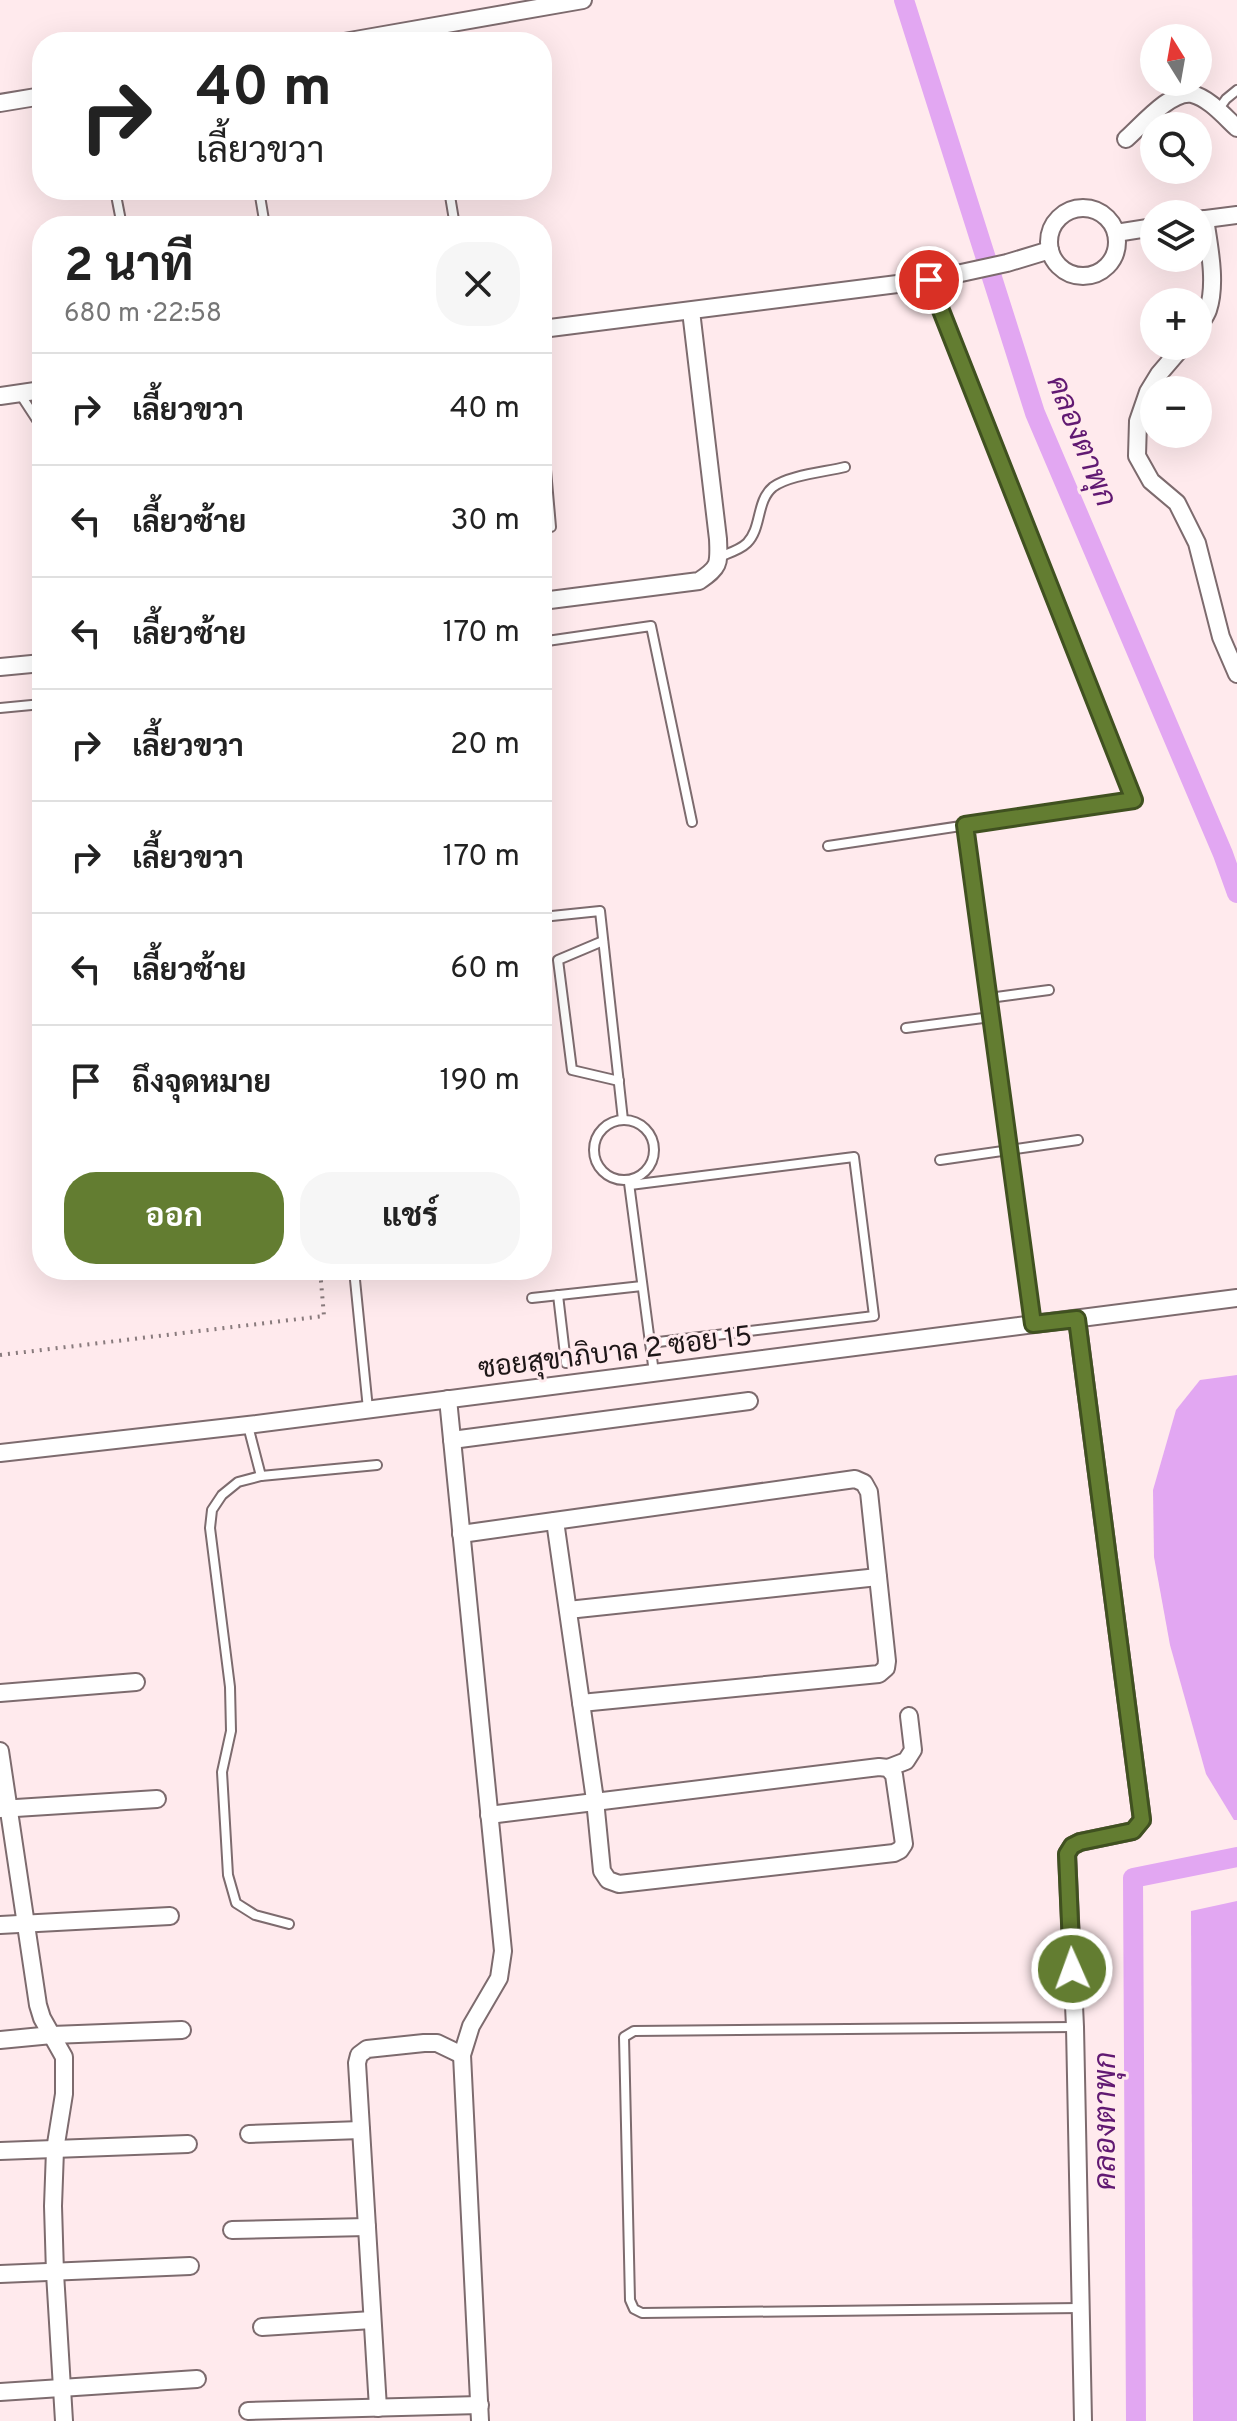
<!DOCTYPE html>
<html lang="th">
<head>
<meta charset="utf-8">
<style>
	:root { --surface:#fff; --page:#f6f6f6; --text:#222; --muted:#767676; --line:#e0e0e0; --accent:#637d31 }
	body { margin:0; font-family:Overpass,Sarabun,sans-serif; background:var(--page); color:var(--text); height:100vh; display:flex; flex-direction:column; font-size:30px; white-space:nowrap }
	* { box-sizing:border-box; margin:0 }
	p { font-size:26px; color:var(--muted) }
	.icon { flex:none; width:44px; height:44px; fill:none; stroke:currentColor; stroke-width:2; stroke-linecap:round; stroke-linejoin:round }
	.map { position:relative; flex:1; overflow:hidden }
	.drawer { position:absolute; left:32px; top:216px; width:520px; height:1064px; display:flex; flex-direction:column; background:var(--surface); border-radius:32px; box-shadow:0 8px 32px #0002 }
	.drawer>* { flex:none }
	.banner { position:absolute; left:32px; top:32px; width:520px; height:168px; border-radius:32px; box-shadow:0 8px 32px #0002; background:#fff; color:var(--text); overflow:hidden }
	.needle { width:52px; rotate:349deg }
	.fabs { position:absolute; left:1140px; top:24px; display:grid; gap:16px }
	.fabs a { display:grid; place-items:center; width:72px; height:72px; border-radius:50%; background:var(--surface); box-shadow:0 8px 32px #0002; font-size:40px }
	.pin { position:absolute; display:grid; place-items:center; width:68px; height:68px; color:#fff; margin:-34px; border:4px solid #fff; border-radius:50%; box-shadow:0 2px 8px #0007 }
	.me { position:absolute; width:88px; margin:-44px; rotate:358deg; stroke-linejoin:round; filter:drop-shadow(0 0 6px #0008) }
	.turn { display:flex; align-items:center; gap:28px; height:168px; padding:0 32px; font-size:36px }
	.turn .icon { width:104px; height:104px; stroke-width:2.5 }
	.turn b { display:block; font-size:56px; line-height:68px }
	.round { display:grid; place-items:center; flex:none; width:84px; height:84px; border-radius:32px; background:var(--page) }
	.summary { display:flex; align-items:center; justify-content:space-between; height:136px; padding:0 32px }
	h1 { font-size:48px; font-weight:700; line-height:60px }
	.cta { display:flex; gap:16px; margin-top:auto; padding:16px 32px }
	.cta a { flex:1; height:92px; border-radius:32px; background:var(--accent); color:#fff; font-size:32px; font-weight:700; line-height:92px; text-align:center }
	.cta a+a { background:var(--page); color:var(--text) }
	ul { padding:0; list-style:none }
	li { display:flex; align-items:center; gap:24px; height:112px; padding:0 32px; border-top:2px solid var(--line) }
	li div { flex:1 }
	li b { display:block; font-size:30px }
	li em { font-style:normal }
	.map>svg:first-child { display:block }
</style>
</head>
<body>
<div class="map">
<svg width="1237" height="2421" viewBox="0 0 1237 2421">
	<rect width="100%" height="100%" fill="#ffeaed"/>
	<g fill="#e2a7f2">
		<path d="M1237,1375V1820H1234L1206,1774L1170,1645L1154,1557L1153,1490L1176,1410L1200,1380Z"/>
		<path d="M1237,1901V2421H1193L1191,1911Z"/>
	</g>
	<g fill="none" stroke-linecap="round" stroke-linejoin="round">
		<g stroke="#e2a7f2" stroke-width="20">
			<path d="M904,0L1035,413L1223,854L1237,893"/>
			<path d="M1136,2421L1133,1878L1237,1857"/>
		</g>
		<g stroke="#7d6b6e" stroke-width="12">
			<g id="lane">
				<path d="M1218,110L1226,99L1237,90"/>
				<path d="M115,190L122,226"/>
				<path d="M259,190L265,226"/>
				<path d="M449,190L455,226"/>
				<path d="M20,394L37,420L42,423"/>
				<path d="M542,424L551,527"/>
				<path d="M719,557C729,553 740,550 747,543C762,528 756,501 773,487C789,475 825,472 845,467"/>
				<path d="M542,607L547,641L651,626L692,822"/>
				<path d="M0,708L42,704"/>
				<path d="M965,825L1033,1324"/>
				<path d="M828,846L1134,800L929,281"/>
				<path d="M542,917L600,911L623,1120"/>
				<path d="M603,941L558,960L572,1070L619,1081"/>
				<path d="M989,998L1049,990"/>
				<path d="M906,1028L991,1017"/>
				<circle cx="624" cy="1150" r="30"/>
				<path d="M542,1155L545,1140V1117"/>
				<path d="M940,1160L1078,1140"/>
				<path d="M629,1183L654,1373"/>
				<path d="M630,1185L854,1157L874,1316L650,1343"/>
				<path d="M354,1270L368,1409"/>
				<path d="M558,1295L566,1363"/>
				<path d="M532,1298L642,1286"/>
				<path d="M248,1426L261,1476"/>
				<path d="M289,1924L255,1915L236,1903L228,1875L222,1772L231,1731L230,1687L210,1528L212,1510L222,1495L238,1482L261,1476L377,1465"/>
				<path d="M1075,2027L634,2031L624,2037L630,2300L634,2309L642,2313L1080,2308"/>
			</g>
		</g>
		<g stroke="#7d6b6e" stroke-width="20">
			<g id="street">
				<path d="M344,42L583,0"/>
				<path d="M0,103L42,96"/>
				<path d="M1126,139C1141,126 1171,90 1192,94C1209,98 1225,117 1237,128"/>
				<circle cx="1083" cy="242" r="34"/>
				<path d="M1198,220L1237,215"/>
				<path d="M1116,233L1154,227"/>
				<path d="M1198,327C1201,322 1206,316 1208,310C1217,283 1209,246 1205,219"/>
				<path d="M542,329L929,280L1007,263L1050,250"/>
				<path d="M1183,346L1159,374L1148,392L1138,421L1137,456L1151,481L1177,503L1197,543L1221,637L1237,674"/>
				<path d="M0,396L42,390"/>
				<path d="M542,601L699,581C720,567 719,564 718,539L691,311"/>
				<path d="M0,667L42,663"/>
				<path d="M1077,1319L1142,1820L1133,1831L1080,1842L1072,1846L1067,1854L1075,2027L1083,2421"/>
				<path d="M448,1399L503,1951L499,1978L471,2026L462,2055L480,2421"/>
				<path d="M452,1440L749,1401"/>
				<path d="M0,1453L248,1425L1237,1298"/>
				<path d="M461,1534L855,1479L864,1483L869,1492L887,1661L886,1668L879,1674L581,1703"/>
				<path d="M568,1610L878,1577"/>
				<path d="M0,1693L136,1682"/>
				<path d="M0,1751L38,2005L42,2018L64,2057V2094L55,2150L53,2206L55,2273L64,2421"/>
				<path d="M888,1768L906,1761L913,1750L909,1716"/>
				<path d="M0,1809L157,1799"/>
				<path d="M489,1815L879,1767L888,1768L894,1775L904,1844L900,1850L894,1853L619,1884L608,1880L602,1871L595,1800L555,1521"/>
				<path d="M0,1925L170,1916"/>
				<path d="M0,2040L52,2035L182,2030"/>
				<path d="M249,2134L361,2130"/>
				<path d="M0,2151L188,2144"/>
				<path d="M232,2230L367,2227"/>
				<path d="M0,2274L190,2266"/>
				<path d="M262,2327L372,2320"/>
				<path d="M0,2392L197,2379"/>
				<path d="M378,2408L357,2063L359,2055L367,2049L424,2043H437L462,2055"/>
				<path d="M248,2411L480,2405"/>
			</g>
		</g>
		<path stroke="#897b7d" stroke-width="4" stroke-dasharray="2 6" stroke-linecap="butt" d="M0,1355L324,1316L320,1270"/>
		<use href="#lane" stroke="#fff" stroke-width="8"/>
		<use href="#street" stroke="#fff" stroke-width="16"/>
	</g>
	<g fill="none" stroke-linecap="round" stroke-linejoin="round">
		<g stroke="#405120" stroke-width="20">
			<path id="route" d="M929,280L1134,800L965,825L1033,1324L1077,1319L1142,1820L1133,1831L1080,1842L1072,1846L1067,1854L1072,1969"/>
		</g>
		<use href="#route" stroke="#637d31" stroke-width="14"/>
	</g>
	<g text-anchor="middle" stroke-width="6" stroke-linejoin="round" paint-order="stroke">
		<g font-size="28" fill="#1e1718" stroke="#ffeaed">
			<text transform="translate(615 1351) rotate(-7)" y="10">ซอยสุขาภิบาล 2 ซอย 15</text>
		</g>
		<g font-size="30" font-style="italic" fill="#611972" stroke="#ffeaed">
			<text transform="translate(1082 441) rotate(68)" y="10">คลองตาพุก</text>
			<text transform="translate(1105 2121) rotate(-90)" y="10">คลองตาพุก</text>
		</g>
	</g>
</svg>
<div class="fabs">
<a><svg class="needle" viewBox="-14 -14 28 28"><path d="M0-13l5 13h-10z" fill="#e53935"/><path d="M0 13l5-13h-10z" fill="#767676"/></svg></a>
<a><svg class="icon" aria-label="search" viewBox="0 0 24 24"><circle cx="10" cy="10" r="6"/><path d="M15 15l6 6"/></svg></a>
<a><svg class="icon" aria-label="layers" viewBox="0 0 24 24"><path d="M12 4l9 5-9 5-9-5zM3 14l9 5 9-5"/></svg></a>
<a>+</a>
<a>−</a>
</div>
<div class="pin" style="left:929px;top:280px;background:#d93025"><svg class="icon" aria-label="arrive" viewBox="0 0 24 24"><path d="M6 21V4h12l-3 4 3 4H6"/></svg></div>
<svg class="me" style="left:1072px;top:1969px" viewBox="-20 -20 40 40"><circle r="17" fill="#637d31" stroke="#fff" stroke-width="3"/><path d="M0-11L8 9 0 5-8 9z" fill="#fff"/></svg>
<div class="banner">
<div class="turn"><svg class="icon" aria-label="right" viewBox="0 0 24 24"><path d="M7 20v-9h11M14 6l5 5-5 5"/></svg><div><b>40 m</b>เลี้ยวขวา</div></div>
</div>
<section class="drawer">
<div class="summary"><div><h1>2 นาที</h1><p>680 m · 22:58</p></div><a class="round"><svg class="icon" aria-label="close" viewBox="0 0 24 24"><path d="M6 6l12 12M18 6L6 18"/></svg></a></div>
<ul>
<li><svg class="icon" aria-label="right" viewBox="0 0 24 24"><path d="M7 20v-9h11M14 6l5 5-5 5"/></svg><div><b>เลี้ยวขวา</b></div><em>40 m</em></li>
<li><svg class="icon" aria-label="left" viewBox="0 0 24 24"><path d="M17 20v-9H6M10 6l-5 5 5 5"/></svg><div><b>เลี้ยวซ้าย</b></div><em>30 m</em></li>
<li><svg class="icon" aria-label="left" viewBox="0 0 24 24"><path d="M17 20v-9H6M10 6l-5 5 5 5"/></svg><div><b>เลี้ยวซ้าย</b></div><em>170 m</em></li>
<li><svg class="icon" aria-label="right" viewBox="0 0 24 24"><path d="M7 20v-9h11M14 6l5 5-5 5"/></svg><div><b>เลี้ยวขวา</b></div><em>20 m</em></li>
<li><svg class="icon" aria-label="right" viewBox="0 0 24 24"><path d="M7 20v-9h11M14 6l5 5-5 5"/></svg><div><b>เลี้ยวขวา</b></div><em>170 m</em></li>
<li><svg class="icon" aria-label="left" viewBox="0 0 24 24"><path d="M17 20v-9H6M10 6l-5 5 5 5"/></svg><div><b>เลี้ยวซ้าย</b></div><em>60 m</em></li>
<li><svg class="icon" aria-label="arrive" viewBox="0 0 24 24"><path d="M6 21V4h12l-3 4 3 4H6"/></svg><div><b>ถึงจุดหมาย</b></div><em>190 m</em></li>
</ul>
<div class="cta"><a>ออก</a><a>แชร์</a></div>
</section>
</div>
</body>
</html>
